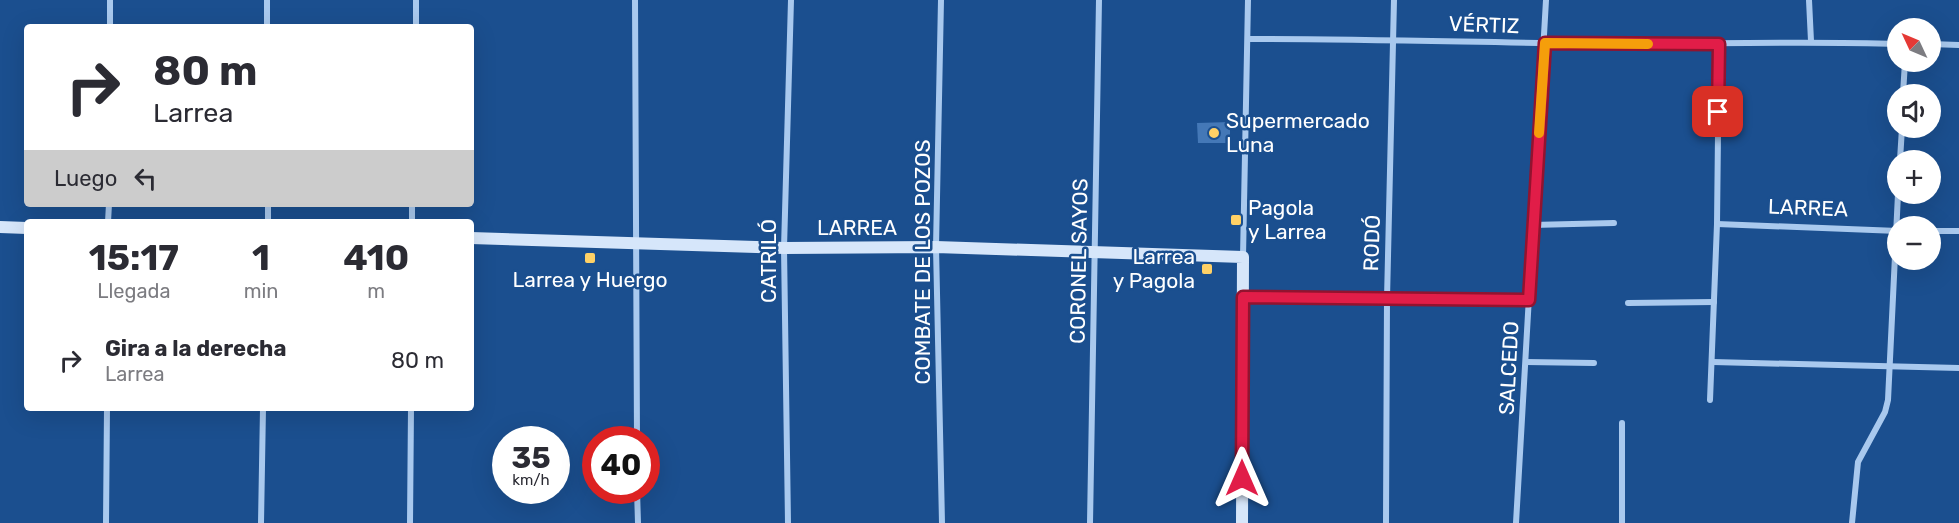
<!DOCTYPE html>
<html lang="es">
<head>
<meta charset="utf-8">
<style>
	:root { --surface:#fff; --page:#f2f2f3; --text:#2b2b33; --muted:#7c7c81 }
	body { margin:0; font-family:Rubik,sans-serif; background:var(--page); color:var(--text); height:100vh; display:flex; flex-direction:column; font-size:22px; white-space:nowrap }
	* { box-sizing:border-box; margin:0 }
	p { font-size:20px; color:var(--muted) }
	.icon { flex:none; width:33px; height:33px; fill:none; stroke:currentColor; stroke-width:2; stroke-linecap:round; stroke-linejoin:round }
	.map { position:relative; flex:1; overflow:hidden }
	.drawer { position:absolute; left:24px; top:219px; width:450px; height:192px; display:flex; flex-direction:column; background:var(--surface); border-radius:6px; box-shadow:0 6px 24px #0002 }
	.drawer>* { flex:none }
	.hud { position:absolute; left:24px; top:24px; width:450px; height:183px; border-radius:6px; box-shadow:0 6px 24px #0002; background:#fff; color:var(--text); overflow:hidden }
	.needle { width:39px; rotate:314deg }
	.tools { position:absolute; left:1887px; top:18px; display:grid; gap:12px }
	.tools a { display:grid; place-items:center; width:54px; height:54px; border-radius:50%; background:var(--surface); box-shadow:0 6px 24px #0002; font-size:30px }
	.speed { position:absolute; left:492px; top:426px; display:flex; gap:12px; font-size:30px; font-weight:700; text-align:center }
	.speed>* { display:grid; place-content:center; width:78px; height:78px; border-radius:50%; background:var(--surface); box-shadow:0 6px 24px #0002; line-height:1 }
	.speed small { font-size:15px; font-weight:400 }
	.speed .limit { border:9px solid #d22; background:#fff; color:#111 }
	.pin { position:absolute; display:grid; place-items:center; width:51px; height:51px; color:#fff; margin:-26px; border-radius:12px; box-shadow:0 3px 9px #0006 }
	.me { position:absolute; width:66px; margin:-33px; rotate:0deg; stroke-linejoin:round; filter:drop-shadow(0 0 4px #0008) }
	.turn { display:flex; align-items:center; gap:21px; height:126px; padding:0 30px; font-size:27px }
	.turn .icon { width:78px; height:78px; stroke-width:2.5 }
	.turn b { display:block; font-size:42px; line-height:51px }
	.then { display:flex; align-items:center; height:57px; padding:0 30px; background:#0003; gap:12px; font-size:22px }
	.eta { display:flex; justify-content:space-evenly; align-items:center; height:102px; text-align:center }
	.eta b { font-size:36px; font-weight:700; line-height:42px }
	ul { padding:0; list-style:none }
	li { display:flex; align-items:center; gap:18px; height:78px; padding:0 30px }
	li div { flex:1 }
	li b { display:block; font-size:22px }
	li em { font-style:normal }
	.map>svg:first-child { display:block }
</style>
</head>
<body>
<div class="map">
<svg width="1959" height="523" viewBox="0 0 1959 523">
	<rect width="100%" height="100%" fill="#1b4f8f"/>
	<path fill="#4478b7" d="M1230,122V143H1198L1197,123Z"/>
	<g fill="none" stroke-linecap="round" stroke-linejoin="round">
		<g stroke="#a9c9ee" stroke-width="6">
			<path d="M267,0V27"/>
			<path d="M635,0L637,440"/>
			<path d="M941,0L936,247L942,523"/>
			<path d="M1809,0L1811,41"/>
			<path d="M110,27V0"/>
			<path d="M416,27V0"/>
			<path d="M1249,39C1373,39 1497,43 1621,44C1713,44 1805,41 1898,44"/>
			<path d="M1930,44L1959,45"/>
			<path d="M1903,94L1905,62"/>
			<path d="M1900,160L1902,128"/>
			<path d="M268,204V222"/>
			<path d="M108,222L109,204"/>
			<path d="M412,222V204"/>
			<path d="M1717,224L1898,231"/>
			<path d="M1532,225L1614,223"/>
			<path d="M1930,231H1959"/>
			<path d="M1243,257L1248,0"/>
			<path d="M1243,297L1529,300"/>
			<path d="M1628,303L1714,302"/>
			<path d="M1526,362L1594,363"/>
			<path d="M1713,362L1959,368"/>
			<path d="M1710,400L1717,224L1719,44"/>
			<path d="M637,490L638,523"/>
			<path d="M106,523L107,408"/>
			<path d="M261,523L263,408"/>
			<path d="M410,523L411,408"/>
			<path d="M788,523L784,248L791,0"/>
			<path d="M1090,523L1099,0"/>
			<path d="M1386,523L1387,299L1394,0"/>
			<path d="M1516,523L1546,0"/>
			<path d="M1622,523V423"/>
			<path d="M1852,523L1858,462L1885,412L1888,400L1898,194"/>
		</g>
		<g stroke="#d6e6fa" stroke-width="12">
			<path d="M0,227L27,228"/>
			<path d="M471,238L784,248L936,247L1243,257L1242,523"/>
		</g>
	</g>
	<g fill="none" stroke-linecap="round" stroke-linejoin="round">
		<g stroke="#92132f" stroke-width="15">
			<path id="route" d="M1242,478L1243,297L1529,300L1545,43L1719,44L1718,112"/>
		</g>
		<use href="#route" stroke="#e11d48" stroke-width="10"/>
		<path stroke="#f59e0b" stroke-width="10" d="M1539,133L1545,43L1648,44"/>
	</g>
	<g fill="#ffd166" stroke="#1b4f8f" stroke-width="2">
		<circle cx="1214" cy="133" r="6"/>
		<rect x="1230" y="214" width="12" height="12" rx="3"/>
		<rect x="584" y="252" width="12" height="12" rx="3"/>
		<rect x="1201" y="263" width="12" height="12" rx="3"/>
	</g>
	<g text-anchor="middle" stroke-width="5" stroke-linejoin="round" paint-order="stroke">
		<g font-size="21" fill="#fff" stroke="#1b4f8f">
			<text transform="translate(1484 25) rotate(2)" y="7">VÉRTIZ</text>
			<text transform="translate(1808 208) rotate(2)" y="7">LARREA</text>
			<text x="857" y="235">LARREA</text>
			<text transform="translate(1372 243) rotate(-88)" y="7">RODÓ</text>
			<text transform="translate(769 261) rotate(-90)" y="7">CATRILÓ</text>
			<text transform="translate(1079 261) rotate(-89)" y="7">CORONEL SAYOS</text>
			<text transform="translate(923 262) rotate(-90)" y="7">COMBATE DE LOS POZOS</text>
			<text transform="translate(1509 368) rotate(-87)" y="7">SALCEDO</text>
		</g>
		<g font-size="21" fill="#fff" stroke="#1b4f8f" text-anchor="start">
			<text x="1226" y="128">Supermercado<tspan x="1226" dy="24">Luna</tspan></text>
			<text x="1248" y="215">Pagola<tspan x="1248" dy="24">y Larrea</tspan></text>
			<text x="1195" y="264" text-anchor="end">Larrea<tspan x="1195" dy="24">y Pagola</tspan></text>
			<text x="590" y="287" text-anchor="middle">Larrea y Huergo</text>
		</g>
	</g>
</svg>
<div class="tools">
<a><svg class="needle" viewBox="-14 -14 28 28"><path d="M0-13l5 13h-10z" fill="#e53935"/><path d="M0 13l5-13h-10z" fill="#7c7c81"/></svg></a>
<a><svg class="icon" aria-label="sound" viewBox="0 0 24 24"><path d="M4 9h4l5-4v14l-5-4H4zM17 9q2 3 0 6"/></svg></a>
<a>+</a>
<a>−</a>
</div>
<div class="speed"><div>35<small>km/h</small></div><div class="limit">40</div></div>
<div class="pin" style="left:1718px;top:112px;background:#d93025"><svg class="icon" aria-label="arrive" viewBox="0 0 24 24"><path d="M6 21V4h12l-3 4 3 4H6"/></svg></div>
<svg class="me" style="left:1242px;top:478px" viewBox="-20 -20 40 40"><path d="M0-17L14 15 0 8-14 15z" fill="#e11d48" stroke="#fff" stroke-width="4"/></svg>
<div class="hud">
<div class="turn"><svg class="icon" aria-label="right" viewBox="0 0 24 24"><path d="M7 20v-9h11M14 6l5 5-5 5"/></svg><div><b>80 m</b>Larrea</div></div>
<div class="then">Luego<svg class="icon" aria-label="left" viewBox="0 0 24 24"><path d="M17 20v-9H6M10 6l-5 5 5 5"/></svg></div>
</div>
<section class="drawer">
<div class="eta">
<div><b>15:17</b><p>Llegada</p></div>
<div><b>1</b><p>min</p></div>
<div><b>410</b><p>m</p></div>
</div>
<ul>
<li><svg class="icon" aria-label="right" viewBox="0 0 24 24"><path d="M7 20v-9h11M14 6l5 5-5 5"/></svg><div><b>Gira a la derecha</b><p>Larrea</p></div><em>80 m</em></li>
</ul>
</section>
</div>
</body>
</html>
